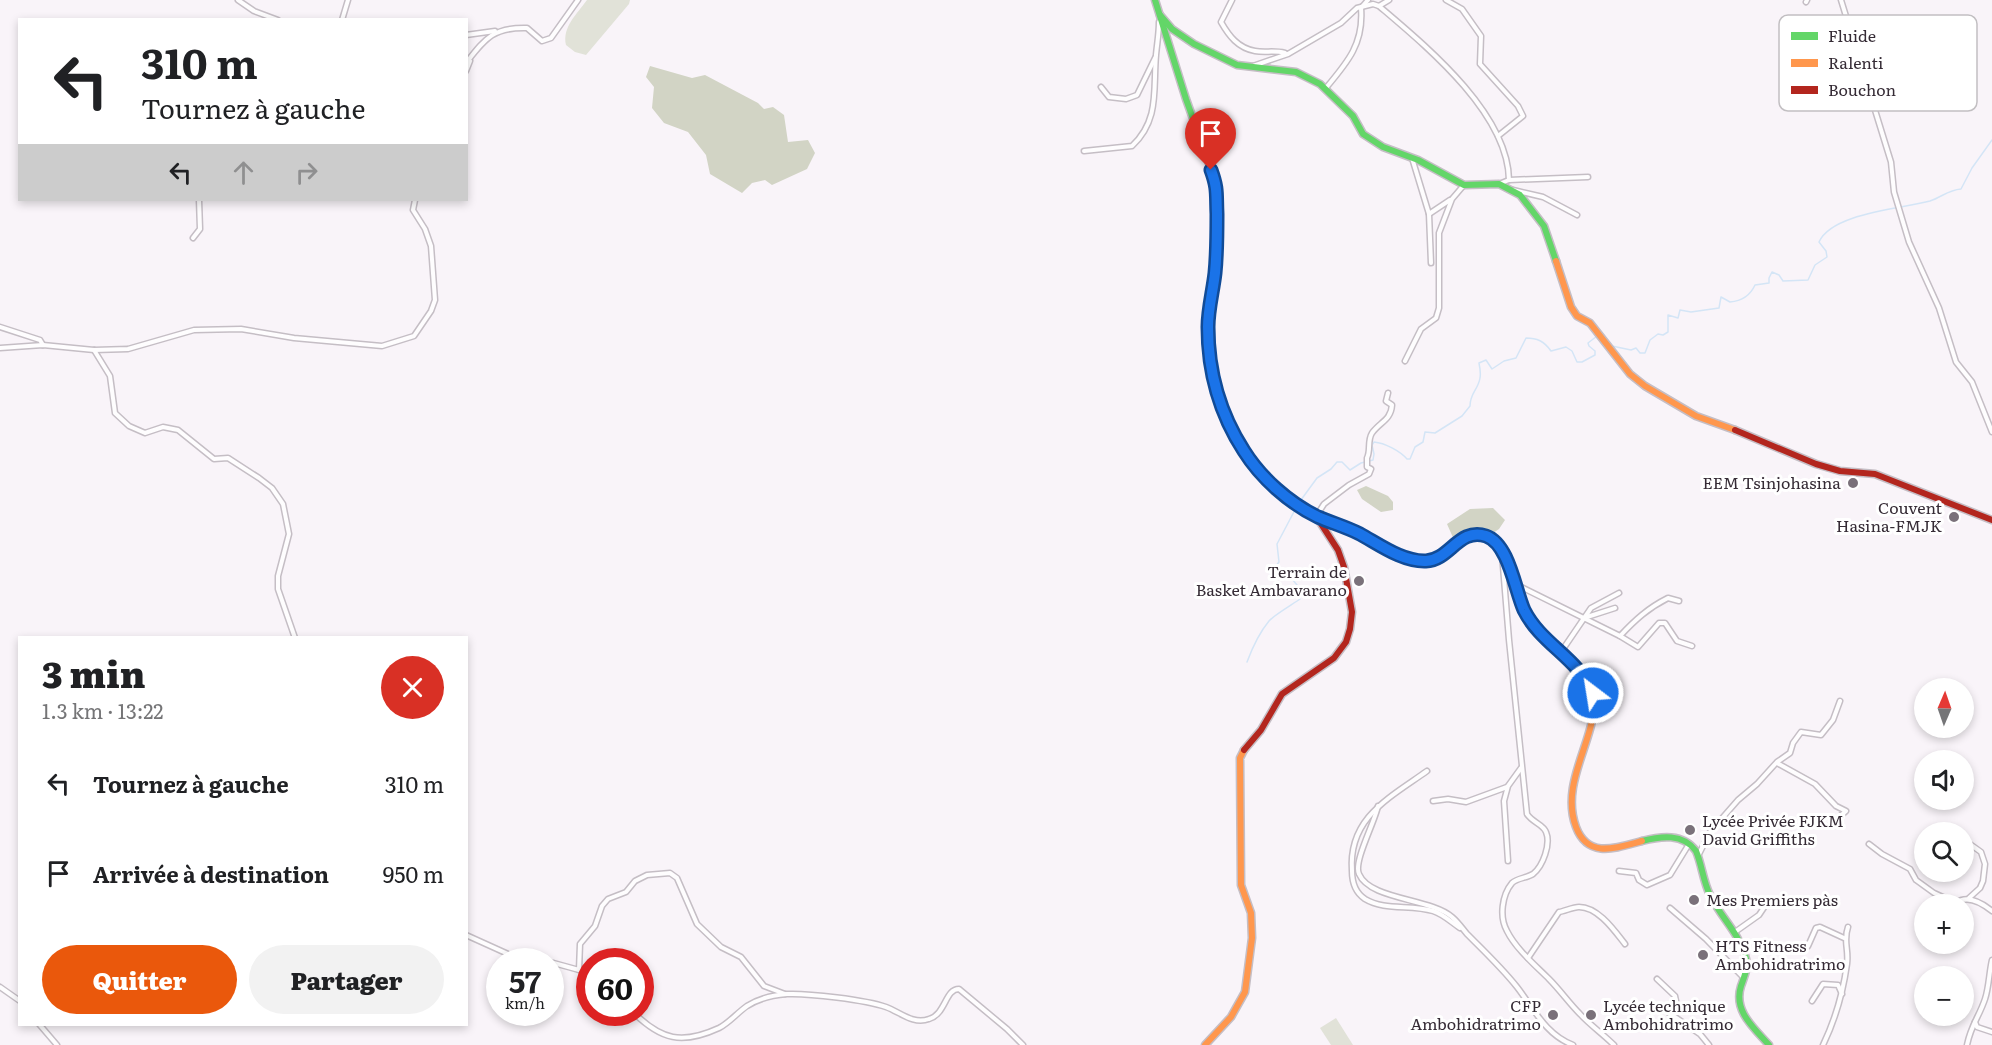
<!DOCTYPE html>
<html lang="fr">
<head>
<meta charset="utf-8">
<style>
	:root { --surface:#fff; --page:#f2f2f2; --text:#202124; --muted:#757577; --accent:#ea580c }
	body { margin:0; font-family:Literata,serif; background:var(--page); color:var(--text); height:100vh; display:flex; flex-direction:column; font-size:22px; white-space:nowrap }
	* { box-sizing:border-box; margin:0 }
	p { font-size:20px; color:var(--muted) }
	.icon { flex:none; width:33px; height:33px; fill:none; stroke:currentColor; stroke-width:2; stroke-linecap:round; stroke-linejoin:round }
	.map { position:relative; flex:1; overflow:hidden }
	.side { position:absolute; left:18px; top:636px; width:450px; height:390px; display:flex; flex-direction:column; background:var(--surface); border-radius:0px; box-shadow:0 3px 9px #0003 }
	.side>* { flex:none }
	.hud { position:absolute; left:18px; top:18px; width:450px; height:183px; border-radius:0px; box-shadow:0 3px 9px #0003; background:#fff; color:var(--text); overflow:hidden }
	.needle { width:39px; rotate:2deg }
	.fabs { position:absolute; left:1914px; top:678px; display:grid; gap:12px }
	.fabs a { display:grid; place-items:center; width:60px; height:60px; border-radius:50%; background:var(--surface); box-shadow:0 3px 9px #0003; font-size:30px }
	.speed { position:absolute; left:486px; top:948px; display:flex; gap:12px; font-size:30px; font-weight:700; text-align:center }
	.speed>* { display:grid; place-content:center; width:78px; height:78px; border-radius:50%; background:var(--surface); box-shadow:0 3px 9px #0003; line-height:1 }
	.speed small { font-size:15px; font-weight:400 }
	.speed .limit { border:9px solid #d22; background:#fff; color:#111 }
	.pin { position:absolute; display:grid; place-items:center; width:51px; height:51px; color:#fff; margin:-62px -26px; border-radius:50% 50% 50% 0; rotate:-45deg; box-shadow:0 0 6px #0007 }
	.pin .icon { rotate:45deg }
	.me { position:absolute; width:66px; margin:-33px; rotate:329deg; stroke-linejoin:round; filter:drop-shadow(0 0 4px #0008) }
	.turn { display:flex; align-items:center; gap:21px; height:126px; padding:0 24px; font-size:27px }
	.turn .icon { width:78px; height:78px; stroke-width:2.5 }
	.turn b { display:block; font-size:42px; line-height:51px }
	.lanes { display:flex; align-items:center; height:57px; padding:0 24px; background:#0003; justify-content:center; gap:30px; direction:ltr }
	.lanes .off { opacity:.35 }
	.round { display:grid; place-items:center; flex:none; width:63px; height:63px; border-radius:32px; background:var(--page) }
	.head { display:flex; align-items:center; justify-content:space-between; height:102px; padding:0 24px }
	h1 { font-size:36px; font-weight:800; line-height:45px }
	.primary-button { display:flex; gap:12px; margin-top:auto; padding:12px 24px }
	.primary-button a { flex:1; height:69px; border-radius:36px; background:var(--accent); color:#fff; font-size:24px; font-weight:800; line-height:69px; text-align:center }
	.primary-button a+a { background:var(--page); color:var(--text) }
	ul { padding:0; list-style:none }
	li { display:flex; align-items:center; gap:18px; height:90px; padding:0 24px }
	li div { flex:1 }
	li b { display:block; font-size:22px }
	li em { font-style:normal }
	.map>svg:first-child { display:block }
</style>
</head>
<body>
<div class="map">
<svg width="1992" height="1045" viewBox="0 0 1992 1045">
	<rect width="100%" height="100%" fill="#f9f4f9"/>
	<g fill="#e1e2d8">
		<path d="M587,0H630L629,4L586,55L575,52L566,45C562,27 577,14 587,0Z"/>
		<path d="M1336,1018L1353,1045H1331L1320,1028Z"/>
	</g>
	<g fill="#d2d4c5">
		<path d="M650,66L692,78L705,75L758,103L764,109L773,107L784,115L788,142L808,140L815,153L807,169L772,185L765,180L752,183L742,193L710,174L706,155L688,132L664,123L652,108L654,87L646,77Z"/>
		<path d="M1366,486L1388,496L1393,502V510L1381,512L1362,499L1357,490Z"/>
		<path d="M1493,508L1505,520L1499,529L1487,537L1481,535L1455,542L1447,524L1470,509Z"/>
	</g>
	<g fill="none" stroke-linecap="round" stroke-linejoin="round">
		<g stroke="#d4e5f6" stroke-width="1.5">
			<path d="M1612,346L1631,350L1636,348L1640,353H1645L1650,340L1658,334L1663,335L1668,332V315L1678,318L1680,310L1691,312L1719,308L1721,297L1730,302C1742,301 1750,296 1755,285L1769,283V278L1772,272L1779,275L1783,281L1808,280L1815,265L1827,257L1826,251L1819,242C1832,213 1901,209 1930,201C1942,197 1948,190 1961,189L1972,168L1992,140"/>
			<path d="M1298,504L1317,478L1331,469L1337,462H1342L1350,470L1361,463L1373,460L1374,454L1372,445L1374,442C1385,443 1400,451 1407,459H1410L1415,447L1423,442L1425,432L1435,433L1462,416L1470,406C1470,393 1478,390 1480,378C1481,373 1480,368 1479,363L1486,360L1492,369L1504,361L1516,358L1526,338C1537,338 1544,341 1551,351L1566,347L1572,351L1577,362H1582L1595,355V351L1589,346L1588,343L1597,336"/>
			<path d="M1247,662C1253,646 1259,633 1269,621C1274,615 1293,604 1300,599L1302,591L1292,579L1288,576L1278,579L1270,576L1271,572L1279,562L1277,544L1296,508"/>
		</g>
		<g stroke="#c5bec5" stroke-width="7">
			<g id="street">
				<path d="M238,0L254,11L278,20"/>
				<path d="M1232,0L1221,22C1229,36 1238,48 1255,51C1265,53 1274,50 1285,53"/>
				<path d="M1389,0L1379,6C1426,46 1508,113 1509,180"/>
				<path d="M1446,0L1462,9L1481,36L1480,64L1518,106L1523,116L1498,136"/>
				<path d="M1841,0L1891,162L1894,192L1909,242L1939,308L1956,362L1972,382L1992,432"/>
				<path d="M1806,2L1807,0"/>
				<path d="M342,20L348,0"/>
				<path d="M466,35L495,31"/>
				<path d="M466,63C485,39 493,27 527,28L542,41L551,38L578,0"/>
				<path d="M1253,66L1288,54L1341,23L1357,8L1373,4L1379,6"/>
				<path d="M466,71L470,61"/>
				<path d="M1101,87L1109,97L1126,99L1137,95L1155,58"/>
				<path d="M1325,89C1347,63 1364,44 1361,8L1368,0"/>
				<path d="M1084,151L1132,146C1160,120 1153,89 1156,55C1157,44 1159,33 1159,22"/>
				<path d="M1412,158L1429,214L1431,263"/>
				<path d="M1499,184L1509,180L1588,177"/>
				<path d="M1513,190L1543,197L1577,215"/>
				<path d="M1429,214L1450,200"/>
				<path d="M193,238L200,229L199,200"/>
				<path d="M0,327L40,340L43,345"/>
				<path d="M0,348L43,345L94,350L128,349L194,330L241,329L294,338L382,346L414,336L431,311L435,300L431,246L425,229L413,210L415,200"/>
				<path d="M94,350L110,376L115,413L129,426L145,433L163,427L178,430L214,459L228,458L259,478L272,488L283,504L289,534L278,576V589L295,638"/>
				<path d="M1405,361L1421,329L1436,318L1439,308V233L1452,199L1464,185"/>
				<path d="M1317,515L1324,504L1349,485L1369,474L1371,469L1367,467V458C1371,450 1367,441 1372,433C1380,422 1391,420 1392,405L1386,401L1388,393"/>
				<path d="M1502,554L1509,640L1527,814C1533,823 1543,824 1546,832C1551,844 1543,866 1533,874C1527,878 1517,878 1512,883C1502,895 1499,917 1507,931C1516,949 1535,965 1549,979C1560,990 1569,1003 1580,1014C1590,1025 1603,1034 1614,1045"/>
				<path d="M1517,585L1620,636L1638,647L1659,623H1665L1677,641L1692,646"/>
				<path d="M1584,618L1615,608"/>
				<path d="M1620,636C1635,620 1648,608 1668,598L1679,601"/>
				<path d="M1561,652L1591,608L1619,593"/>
				<path d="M1777,763L1815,784L1836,806L1846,811L1830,825"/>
				<path d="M1427,771C1389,798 1348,818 1352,871C1352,882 1356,893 1365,899C1385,911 1411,904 1433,911C1443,914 1451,922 1460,928"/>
				<path d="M1433,801L1448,799L1466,802L1507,787"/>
				<path d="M1378,806C1375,822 1353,862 1359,874C1370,900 1430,898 1452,917C1458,922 1462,928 1467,934C1484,951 1502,968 1517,987C1534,1009 1546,1035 1573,1045"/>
				<path d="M1967,842L1981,852L1985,864L1983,881L1980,888L1969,898"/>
				<path d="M1869,844L1882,854L1910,869L1916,880L1934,893L1956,903C1968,894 1982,903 1992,911"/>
				<path d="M1698,856L1710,832L1738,800L1757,784L1777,762L1790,753L1793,743L1801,732L1821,735L1833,720L1840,701"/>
				<path d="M1508,861L1504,801L1508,786L1521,768"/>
				<path d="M1619,871L1636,873L1639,880L1647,885L1670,875L1689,844"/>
				<path d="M1670,908L1706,939L1744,978"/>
				<path d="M1735,932L1759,915L1767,903"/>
				<path d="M466,935L519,959L549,962"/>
				<path d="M1808,946L1816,928L1820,927L1844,938"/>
				<path d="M1528,958L1559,912C1565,911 1573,907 1579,907C1598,907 1614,930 1625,944"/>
				<path d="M550,962L590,973"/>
				<path d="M579,970L580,944L595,926L602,906L608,899L626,892L635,881L647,875L670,873L677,878L697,924L721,947L741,957L764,986L785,994"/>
				<path d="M1657,979L1675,996L1676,1001L1669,1013L1700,1034L1709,1045"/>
				<path d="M0,987L20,1001"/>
				<path d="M1812,1001L1823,984L1838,985L1842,994"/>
				<path d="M633,1012C661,1040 682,1045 719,1028C729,1023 737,1013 747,1006C758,999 774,995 787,994C808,993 866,1000 886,1007C900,1012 913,1025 929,1019C946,1014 945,989 959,989L1007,1029L1023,1045"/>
				<path d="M1975,1022L1977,1027L1992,1032"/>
				<path d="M39,1024L57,1045"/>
				<path d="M1823,1045C1836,1018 1843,993 1847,964C1849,949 1843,941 1848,927"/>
				<path d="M1967,1045C1971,1025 1979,1017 1985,999C1989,987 1989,973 1992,960"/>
			</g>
		</g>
		<g stroke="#c5bec5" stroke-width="9">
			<g id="fast">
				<path d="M1155,0L1186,99L1217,186L1216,242L1208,323L1209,352L1214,382L1223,411L1240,444"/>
				<path d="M1160,15L1172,29L1194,44L1237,65L1296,72L1320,84L1353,116L1363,134L1383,147L1418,160L1464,185L1499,184L1520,195L1544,226L1556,261"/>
				<path d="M1642,841C1661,836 1683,833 1696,851C1702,865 1703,881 1710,895C1720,916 1738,932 1745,955C1749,966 1745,975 1741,986C1733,1011 1754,1028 1769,1045"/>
			</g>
		</g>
		<g stroke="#c5bec5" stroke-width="9">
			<g id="slow">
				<path d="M1556,261L1571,307L1577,316L1590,323L1630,374L1645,386L1696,416L1735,430"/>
				<path d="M1519,595C1524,608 1529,621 1538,632C1556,652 1584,664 1592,692C1603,731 1558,779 1576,827C1588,859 1616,848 1642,841"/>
				<path d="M1205,1045L1231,1017L1245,992L1252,938L1251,913L1241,885L1240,758L1244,750"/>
			</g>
		</g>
		<g stroke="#c5bec5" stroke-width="9">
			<g id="jam">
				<path d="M1735,430L1816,464L1840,471L1875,474L1992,520"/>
				<path d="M1240,444C1250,459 1260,474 1274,486C1298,508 1325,517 1353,531C1375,542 1401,565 1428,561C1447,558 1463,528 1484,534C1507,541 1513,576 1519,595"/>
				<path d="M1244,750L1261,730L1282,694L1334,658L1346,642L1350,629L1352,612L1344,567L1338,550L1316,516"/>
			</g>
		</g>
		<use href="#street" stroke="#fefdfe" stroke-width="4"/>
		<use href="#fast" stroke="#63d668" stroke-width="6"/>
		<use href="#slow" stroke="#ff974d" stroke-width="6"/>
		<use href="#jam" stroke="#b3261e" stroke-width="6"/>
	</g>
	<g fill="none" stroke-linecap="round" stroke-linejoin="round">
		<g stroke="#114b97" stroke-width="15">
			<path id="route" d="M1211,170C1218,189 1216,194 1217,214C1217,234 1217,253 1215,273C1213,291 1208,309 1208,327C1208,371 1220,414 1244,451C1261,478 1289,503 1318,517C1332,523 1346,527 1360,534C1380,545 1403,562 1426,561C1450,560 1459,527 1486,536C1509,544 1515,590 1524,610C1541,644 1578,658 1593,693"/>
		</g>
		<use href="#route" stroke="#1a73e8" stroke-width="10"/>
	</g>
	<g fill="#7a717a" stroke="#fff" stroke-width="2">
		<circle cx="1853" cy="483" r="6"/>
		<circle cx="1954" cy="517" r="6"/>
		<circle cx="1359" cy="581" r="6"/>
		<circle cx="1690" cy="830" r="6"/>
		<circle cx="1694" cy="900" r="6"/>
		<circle cx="1703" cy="955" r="6"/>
		<circle cx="1553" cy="1015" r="6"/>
		<circle cx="1591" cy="1015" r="6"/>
	</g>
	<g text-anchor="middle" stroke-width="6" stroke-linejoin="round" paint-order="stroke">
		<g font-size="16" fill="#352b35" stroke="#fff" text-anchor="end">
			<text x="1841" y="489">EEM Tsinjohasina</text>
			<text x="1942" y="514">Couvent<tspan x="1942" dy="18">Hasina-FMJK</tspan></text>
			<text x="1347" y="578">Terrain de<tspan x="1347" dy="18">Basket Ambavarano</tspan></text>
			<text x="1702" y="827" text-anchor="start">Lycée Privée FJKM<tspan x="1702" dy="18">David Griffiths</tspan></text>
			<text x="1706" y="906" text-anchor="start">Mes Premiers pàs</text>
			<text x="1715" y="952" text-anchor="start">HTS Fitness<tspan x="1715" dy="18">Ambohidratrimo</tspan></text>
			<text x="1541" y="1012">CFP<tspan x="1541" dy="18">Ambohidratrimo</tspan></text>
			<text x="1603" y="1012" text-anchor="start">Lycée technique<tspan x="1603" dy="18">Ambohidratrimo</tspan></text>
		</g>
	</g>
	<rect x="1779" y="15" width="198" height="96" rx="9" fill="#fff" stroke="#c2bfc2" stroke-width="1.5"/>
	<rect x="1791" y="32" width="27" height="8" fill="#63d668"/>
	<rect x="1791" y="59" width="27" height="8" fill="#ff974d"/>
	<rect x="1791" y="86" width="27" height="8" fill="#b3261e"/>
	<g font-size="16" fill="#352b35">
		<text x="1828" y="42">Fluide</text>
		<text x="1828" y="69">Ralenti</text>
		<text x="1828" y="96">Bouchon</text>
	</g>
</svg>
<div class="fabs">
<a><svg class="needle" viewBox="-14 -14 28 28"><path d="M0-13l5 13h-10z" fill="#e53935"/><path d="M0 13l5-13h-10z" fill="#757577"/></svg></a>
<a><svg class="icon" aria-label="sound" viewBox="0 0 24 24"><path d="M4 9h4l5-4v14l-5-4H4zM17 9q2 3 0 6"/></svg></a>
<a><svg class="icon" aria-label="search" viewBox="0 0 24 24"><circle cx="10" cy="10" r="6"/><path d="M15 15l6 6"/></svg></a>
<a>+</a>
<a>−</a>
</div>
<div class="speed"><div>57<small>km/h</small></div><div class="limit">60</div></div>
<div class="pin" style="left:1211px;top:170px;background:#d93025"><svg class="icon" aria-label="arrive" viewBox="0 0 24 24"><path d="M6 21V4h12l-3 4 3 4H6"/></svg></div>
<svg class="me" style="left:1593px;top:693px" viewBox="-20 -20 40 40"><circle r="17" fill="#1a73e8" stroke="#fff" stroke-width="3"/><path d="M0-11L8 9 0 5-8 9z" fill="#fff"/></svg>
<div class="hud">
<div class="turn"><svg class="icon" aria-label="left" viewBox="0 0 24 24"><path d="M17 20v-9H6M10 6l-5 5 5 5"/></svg><div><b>310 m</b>Tournez à gauche</div></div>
<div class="lanes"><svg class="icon" aria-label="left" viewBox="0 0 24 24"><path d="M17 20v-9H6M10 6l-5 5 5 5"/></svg><svg class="icon off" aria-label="ahead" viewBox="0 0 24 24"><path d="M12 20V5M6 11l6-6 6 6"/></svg><svg class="icon off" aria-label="right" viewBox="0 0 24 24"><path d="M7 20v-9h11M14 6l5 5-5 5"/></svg></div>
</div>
<section class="side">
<div class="head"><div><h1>3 min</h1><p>1.3 km · 13:22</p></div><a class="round" style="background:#d93025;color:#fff"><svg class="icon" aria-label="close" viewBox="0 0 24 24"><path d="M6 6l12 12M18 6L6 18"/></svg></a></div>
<ul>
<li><svg class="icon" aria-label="left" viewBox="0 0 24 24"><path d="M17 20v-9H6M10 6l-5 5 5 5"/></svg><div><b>Tournez à gauche</b></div><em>310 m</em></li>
<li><svg class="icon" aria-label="arrive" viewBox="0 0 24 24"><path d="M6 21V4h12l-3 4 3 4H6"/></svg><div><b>Arrivée à destination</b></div><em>950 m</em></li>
</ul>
<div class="primary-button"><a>Quitter</a><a>Partager</a></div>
</section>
</div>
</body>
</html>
